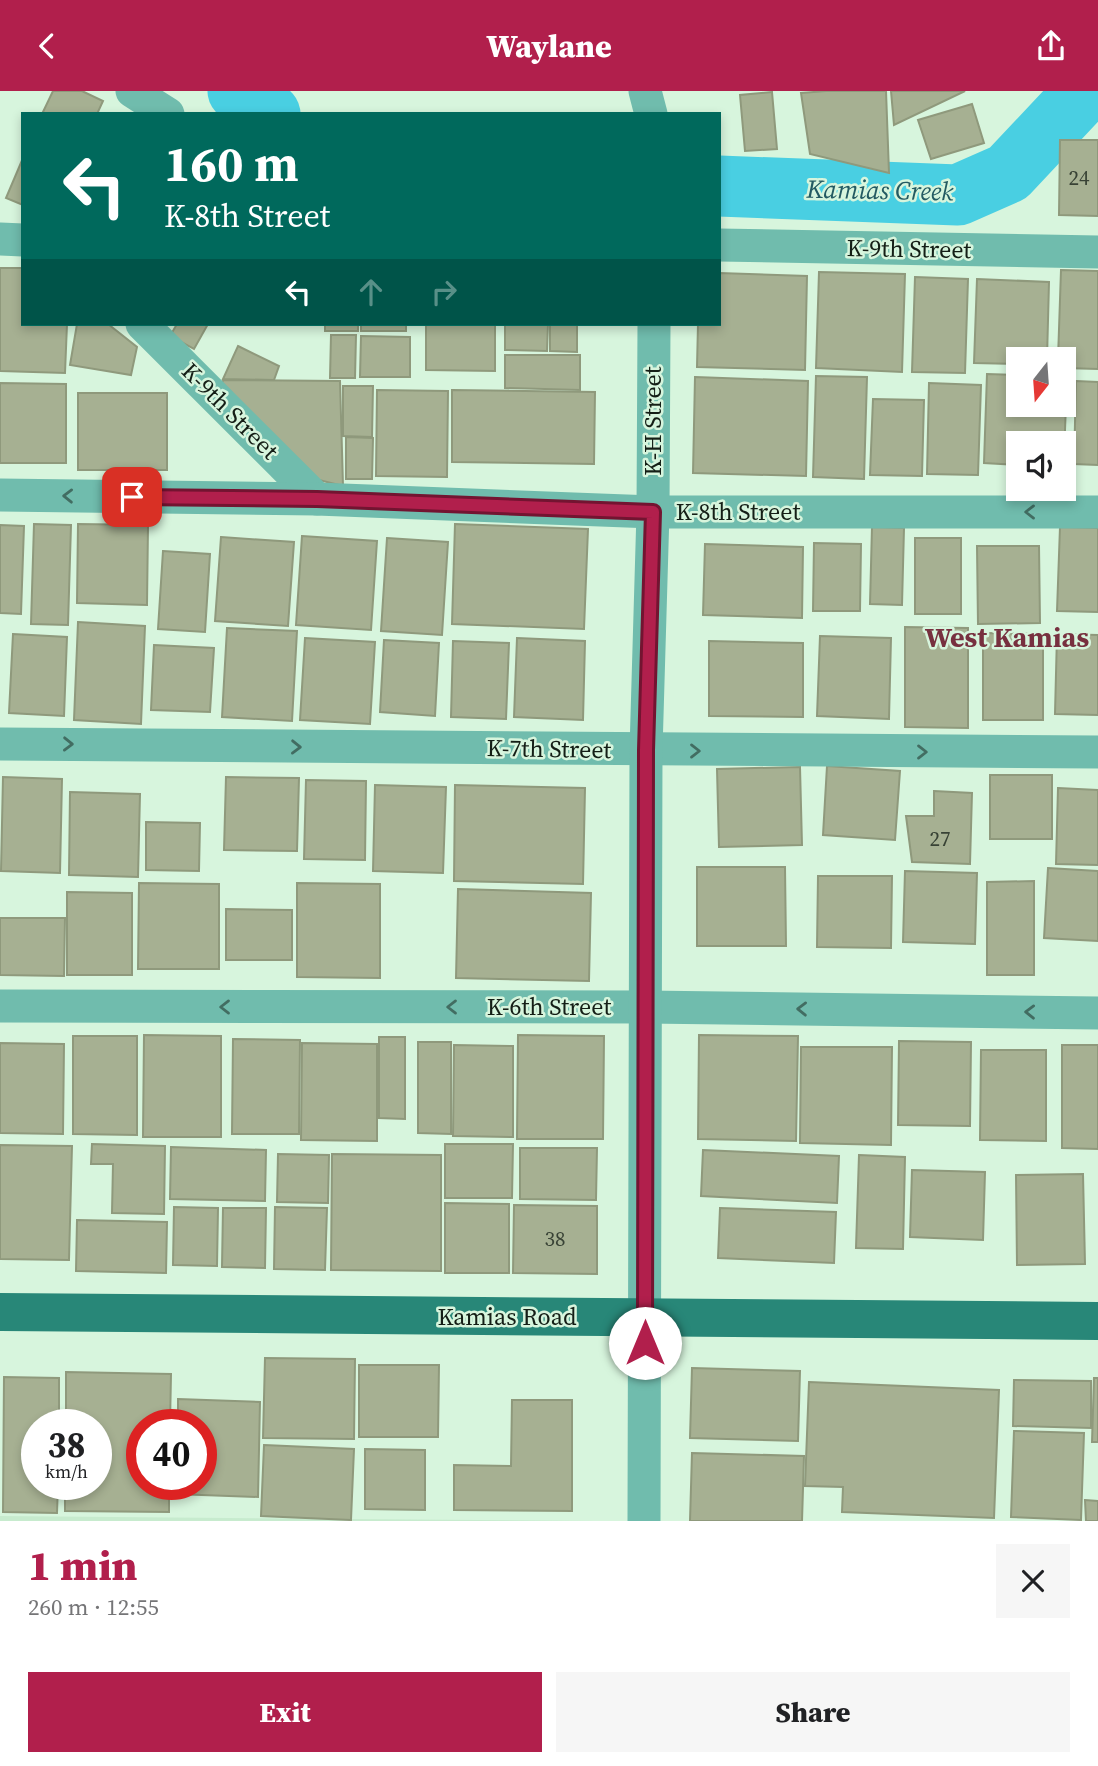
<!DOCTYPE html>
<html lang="en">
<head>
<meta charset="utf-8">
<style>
	:root { --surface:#fff; --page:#f6f6f6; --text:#202124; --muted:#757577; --accent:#b11f4c }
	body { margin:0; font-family:"Source Serif 4",serif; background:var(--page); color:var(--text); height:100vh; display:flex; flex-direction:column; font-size:26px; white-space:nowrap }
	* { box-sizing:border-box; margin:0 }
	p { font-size:23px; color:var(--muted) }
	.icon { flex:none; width:38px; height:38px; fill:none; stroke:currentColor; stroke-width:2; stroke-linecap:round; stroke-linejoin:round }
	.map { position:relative; height:1430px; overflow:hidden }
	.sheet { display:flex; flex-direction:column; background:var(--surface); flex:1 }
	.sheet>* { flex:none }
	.guide { position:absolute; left:21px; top:21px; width:700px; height:214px; border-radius:0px; box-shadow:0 4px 10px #0003; background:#00695c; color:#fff; overflow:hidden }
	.needle { width:46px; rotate:197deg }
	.buttons { position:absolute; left:1006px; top:256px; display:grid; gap:14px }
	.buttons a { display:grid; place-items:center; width:70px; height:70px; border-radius:0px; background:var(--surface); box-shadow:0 4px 10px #0003; font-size:35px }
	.speed { position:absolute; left:21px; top:1318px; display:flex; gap:14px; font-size:35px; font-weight:700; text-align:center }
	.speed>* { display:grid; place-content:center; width:91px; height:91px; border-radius:50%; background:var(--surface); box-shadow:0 4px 10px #0003; line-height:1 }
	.speed small { font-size:18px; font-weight:400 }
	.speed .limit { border:10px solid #d22; background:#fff; color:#111 }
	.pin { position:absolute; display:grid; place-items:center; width:60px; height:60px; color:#fff; margin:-30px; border-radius:14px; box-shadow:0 4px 10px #0006 }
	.me { position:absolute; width:77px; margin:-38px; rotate:0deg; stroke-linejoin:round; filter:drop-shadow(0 0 5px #0008) }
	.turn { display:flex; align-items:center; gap:24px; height:147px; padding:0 28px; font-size:32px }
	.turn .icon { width:91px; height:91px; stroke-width:2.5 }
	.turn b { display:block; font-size:49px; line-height:60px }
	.lanes { display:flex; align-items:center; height:66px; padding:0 28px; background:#0003; justify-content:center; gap:35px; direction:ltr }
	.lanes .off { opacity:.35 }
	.round { display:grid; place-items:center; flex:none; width:74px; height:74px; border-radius:0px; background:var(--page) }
	.headline { display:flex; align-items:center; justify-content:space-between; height:119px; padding:0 28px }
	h1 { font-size:42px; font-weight:800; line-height:52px; color:var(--accent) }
	.action { display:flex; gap:14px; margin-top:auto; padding:14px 28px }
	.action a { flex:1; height:80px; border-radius:0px; background:var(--accent); color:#fff; font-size:28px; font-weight:800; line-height:80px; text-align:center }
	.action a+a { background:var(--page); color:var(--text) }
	header { display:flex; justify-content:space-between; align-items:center; height:91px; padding:0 28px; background:var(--accent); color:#fff; font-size:32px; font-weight:800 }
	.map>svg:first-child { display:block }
</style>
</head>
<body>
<header><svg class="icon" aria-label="back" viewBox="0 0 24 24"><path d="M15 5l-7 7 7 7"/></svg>Waylane<svg class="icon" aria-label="share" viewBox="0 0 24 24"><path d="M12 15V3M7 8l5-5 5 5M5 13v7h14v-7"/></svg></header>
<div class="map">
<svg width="1098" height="1430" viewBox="0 0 1098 1430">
	<rect width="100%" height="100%" fill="#d7f5dd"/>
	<path fill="#c7ebce" d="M0,1425L597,1430H0Z"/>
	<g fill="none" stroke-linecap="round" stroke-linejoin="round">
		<g stroke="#49cfe2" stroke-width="61">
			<path d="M238,0L270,23"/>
			<path d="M719,95L958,104L1008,82L1085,0"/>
		</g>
	</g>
	<g fill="#a6b092" stroke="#8f997c" stroke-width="2">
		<path d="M53,0H82L103,10L97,23H42Z"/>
		<path d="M826,0H886L889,82L810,63L801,2Z"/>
		<path d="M891,0H965L894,34Z"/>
		<path d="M772,1L777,58L745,60L740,4Z"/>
		<path d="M972,13L984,52L931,68L918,29Z"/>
		<path d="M1060,49H1098V125L1059,124Z"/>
		<path d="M23,67V114L6,107Z"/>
		<path d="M0,177H23V233H67L65,282L0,280Z"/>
		<path d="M1061,179L1098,180V278L1064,277V268H1058Z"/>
		<path d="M819,181L905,183L902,281L816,277Z"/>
		<path d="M719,182L807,185L805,279L697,276L698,233H719Z"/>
		<path d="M915,186L968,188L965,282L912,281Z"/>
		<path d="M977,188L1049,191L1047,268H1018V273L974,272Z"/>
		<path d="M77,233H108L137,256L131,284L70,274Z"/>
		<path d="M177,233H208L194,258L170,245Z"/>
		<rect x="325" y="233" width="33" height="7"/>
		<rect x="361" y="233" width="45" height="7"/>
		<path d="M426,233H495V280L426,279Z"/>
		<path d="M505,233H548L547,260L505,259Z"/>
		<path d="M550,233H577V261L550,260Z"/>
		<path d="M331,244H356L355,287H330Z"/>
		<path d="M361,245L410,246V286H360Z"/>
		<path d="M238,255L279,275L274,289L223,288Z"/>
		<path d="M505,264H580V299L505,297Z"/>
		<path d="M987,283L1018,284V313H1064V286H1067L1064,366V352H1018V374L984,372Z"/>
		<path d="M816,285L867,286L864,388L813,386Z"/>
		<path d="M695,286L808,290L806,385L693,382Z"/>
		<path d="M224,289L340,290L343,395L319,389L218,294Z"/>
		<path d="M1076,290L1098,291V374L1074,373Z"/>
		<path d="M0,292L66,293V372H0Z"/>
		<path d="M929,292L981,294L978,384L927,383Z"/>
		<path d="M343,295H373L372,346L343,345Z"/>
		<path d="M377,299L448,300L447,386L376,385Z"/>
		<path d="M452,299L595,301L594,373L452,371Z"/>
		<rect x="78" y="302" width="89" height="77"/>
		<path d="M873,308L924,309L922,385L870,384Z"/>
		<path d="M346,346L373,347L372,388H346Z"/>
		<path d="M34,433L71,434L68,534L31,533Z"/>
		<path d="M78,433L148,434L147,514L77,512Z"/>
		<path d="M455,433L588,438L584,538L452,533Z"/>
		<path d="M0,434L24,435L21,523L0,522Z"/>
		<path d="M872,436L904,437L902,514L870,513Z"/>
		<path d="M1060,436L1098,437V521L1057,520Z"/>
		<path d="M302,445L377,450L371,539L296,534Z"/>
		<path d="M221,446L294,451L288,535L215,530Z"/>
		<path d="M387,447L448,451L442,544L381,540Z"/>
		<rect x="915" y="447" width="46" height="76"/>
		<path d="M814,452L861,453L860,520H813Z"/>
		<path d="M705,453L803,456L802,527L703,524Z"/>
		<path d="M977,455H1039L1040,532L978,533Z"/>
		<path d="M163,460L210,463L205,541L158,538Z"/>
		<path d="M78,531L145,535L141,633L74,629Z"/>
		<path d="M905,536L968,537V637L905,636Z"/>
		<path d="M227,537L297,540L292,630L222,626Z"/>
		<path d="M983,542L1043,543V629H983Z"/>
		<path d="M13,543L67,546L64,625L9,622Z"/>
		<path d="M1057,543L1098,544V624L1055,623Z"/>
		<path d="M820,545L891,547L889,628L817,625Z"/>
		<path d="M305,547L375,551L370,633L300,629Z"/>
		<path d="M517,547L585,550L583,629L514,626Z"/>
		<path d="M384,549L439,552L435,625L380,621Z"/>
		<path d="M453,550L509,552L506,628L451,626Z"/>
		<path d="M709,550L803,552V626L709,625Z"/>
		<path d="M154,554L214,557L210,621L151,619Z"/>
		<path d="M827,675L900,680L895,749L823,744Z"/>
		<path d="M800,676L802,754L719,756L717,678Z"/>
		<rect x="990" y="684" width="62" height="64"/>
		<path d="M3,686L62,688L60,782L1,780Z"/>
		<path d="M226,686L299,687L297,760L224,759Z"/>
		<path d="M306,689L366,690L365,769L304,768Z"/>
		<path d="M375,694L446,696L443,782L373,780Z"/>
		<path d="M455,694L585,697L583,793L454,790Z"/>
		<path d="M1058,697L1098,699V774L1056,773Z"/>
		<path d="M934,700L972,702L970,773L912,771L906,725H934Z"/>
		<path d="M70,701L140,703L138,786L69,784Z"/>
		<path d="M146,731L200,732L199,780L146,779Z"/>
		<path d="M697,776H785L786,855H697Z"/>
		<path d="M1048,777L1098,780V850L1044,847Z"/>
		<path d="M905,780L977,782L975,853L903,851Z"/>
		<path d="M818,785H892L891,857L817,856Z"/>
		<path d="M1034,790V884H987V791Z"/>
		<path d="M139,792L219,793V878H138Z"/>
		<path d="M297,792L380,793V887L297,886Z"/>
		<path d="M458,798L591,802L589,890L456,887Z"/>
		<path d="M67,801L132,802V884H67Z"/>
		<path d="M226,818L292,819V869H226Z"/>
		<path d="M0,827H65L64,885L0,884Z"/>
		<path d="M144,944L221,945V1046H143Z"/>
		<path d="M518,944L604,945L603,1048H517Z"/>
		<path d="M699,944L798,945L796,1050L698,1048Z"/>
		<path d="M73,945H137V1044L73,1043Z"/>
		<path d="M379,946H405V1028L379,1027Z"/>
		<path d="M233,948L300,949L299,1043H232Z"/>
		<path d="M899,950L971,951L970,1035L898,1034Z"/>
		<path d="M418,951H451V1043L418,1042Z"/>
		<path d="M0,952L64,953L63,1043L0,1042Z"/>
		<path d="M302,952L377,953V1050L301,1049Z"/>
		<path d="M454,954L513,955V1046L453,1045Z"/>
		<path d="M1062,954H1098V1058L1062,1057Z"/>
		<path d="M801,956H892L891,1054L800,1052Z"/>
		<path d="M981,959H1046V1050L980,1049Z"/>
		<path d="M92,1053L165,1055L164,1123L112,1122L113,1073H91Z"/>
		<path d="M445,1053H513L512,1107H445Z"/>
		<path d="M0,1054L72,1055L69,1169L0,1168Z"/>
		<path d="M171,1056L266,1059L265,1110L170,1108Z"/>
		<path d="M520,1057H597L596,1109L520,1108Z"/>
		<path d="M703,1059L839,1065L837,1112L701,1105Z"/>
		<path d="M278,1063L329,1064L328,1112L277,1111Z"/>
		<path d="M332,1063L441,1064V1180L331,1179Z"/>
		<path d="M859,1064L905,1066L903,1158L856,1157Z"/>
		<path d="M912,1079L985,1081L983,1149L910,1146Z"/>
		<path d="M1083,1083L1085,1173L1017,1174L1016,1084Z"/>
		<path d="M445,1112L509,1113V1182H445Z"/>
		<path d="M514,1114L597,1115V1183L513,1182Z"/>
		<path d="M174,1116L218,1117L217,1175L173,1174Z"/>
		<path d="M275,1116L327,1117L325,1179L274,1178Z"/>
		<path d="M223,1117H266L265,1177L222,1176Z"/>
		<path d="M720,1117L836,1121L834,1172L718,1167Z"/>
		<path d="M77,1129L167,1131L166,1182L76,1180Z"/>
		<path d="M265,1267L355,1268L354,1348L263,1347Z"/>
		<path d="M359,1274H439L438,1346H359Z"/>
		<path d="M692,1277L800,1280L798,1350L690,1347Z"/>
		<path d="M66,1281L171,1283L170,1334H142V1393H169V1421L65,1420V1393H96V1334H66Z"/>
		<path d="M4,1286L59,1287V1334H37V1393H58L57,1422L3,1421Z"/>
		<path d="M1094,1287H1098V1351H1092Z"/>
		<path d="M1014,1289L1091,1290V1337L1013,1335Z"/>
		<path d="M809,1291L999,1299L994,1427L842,1421L843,1396L805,1395Z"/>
		<path d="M178,1308L260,1311L258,1406L175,1403L176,1393H201V1334H178Z"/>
		<path d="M512,1309H572V1420L454,1419V1374L511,1375Z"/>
		<path d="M1014,1340L1084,1342L1081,1429L1011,1426Z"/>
		<path d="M264,1354L354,1358L351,1429L261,1425Z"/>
		<path d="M365,1358L425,1359V1419L365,1418Z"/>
		<path d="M692,1362L804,1365L802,1430H690Z"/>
		<path d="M1085,1409L1098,1410V1430H1086Z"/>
	</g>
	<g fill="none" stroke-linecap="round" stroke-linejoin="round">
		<g stroke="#70bcad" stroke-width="33">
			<path d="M132,0L168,23"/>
			<path d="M645,0L651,23"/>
			<path d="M0,148L23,149"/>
			<path d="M719,154L1098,161"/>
			<path d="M142,233L317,408"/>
			<path d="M0,404L317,408L653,421H1098"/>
			<path d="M0,653L1098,661"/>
			<path d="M0,915L645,916L1098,922"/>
			<path d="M644,1430L646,659L653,421L654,233"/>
		</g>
		<path stroke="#288778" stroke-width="38" d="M0,1221L1098,1230"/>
	</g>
	<defs><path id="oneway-chevron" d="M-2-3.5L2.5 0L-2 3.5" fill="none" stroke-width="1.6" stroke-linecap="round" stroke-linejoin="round" transform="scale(1.75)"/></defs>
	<g stroke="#426d62">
		<use href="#oneway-chevron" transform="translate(68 405) rotate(-179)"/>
		<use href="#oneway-chevron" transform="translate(1030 421) rotate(180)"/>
		<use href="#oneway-chevron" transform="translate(68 653) rotate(1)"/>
		<use href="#oneway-chevron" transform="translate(296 656) rotate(1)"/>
		<use href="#oneway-chevron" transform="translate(695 660)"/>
		<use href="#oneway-chevron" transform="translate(922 661)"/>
		<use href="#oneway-chevron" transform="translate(225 916) rotate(-180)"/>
		<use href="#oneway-chevron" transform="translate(452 916) rotate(-180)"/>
		<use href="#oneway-chevron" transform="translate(802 918) rotate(-179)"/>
		<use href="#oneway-chevron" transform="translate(1030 921) rotate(-179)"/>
	</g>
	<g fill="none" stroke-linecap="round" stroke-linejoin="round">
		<g stroke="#731431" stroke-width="18">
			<path id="route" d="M132,406L317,408L653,421L646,659L645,1252"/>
		</g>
		<use href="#route" stroke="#b11f4c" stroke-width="12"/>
	</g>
	<g text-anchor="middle" stroke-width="5" stroke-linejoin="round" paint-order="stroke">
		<g font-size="21" fill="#384235">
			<text x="1079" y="94">24</text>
			<text x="940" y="755">27</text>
			<text x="555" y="1155">38</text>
		</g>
		<g font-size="24" fill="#141e16" stroke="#d7f5dd">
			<text transform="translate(909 158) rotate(1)" y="8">K-9th Street</text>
			<text transform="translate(230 320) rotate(45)" y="8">K-9th Street</text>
			<text transform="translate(653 330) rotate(-90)" y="8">K-H Street</text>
			<text x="738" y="429">K-8th Street</text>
			<text transform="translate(549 658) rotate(1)" y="8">K-7th Street</text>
			<text x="549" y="924">K-6th Street</text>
			<text x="507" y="1234">Kamias Road</text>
		</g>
		<g font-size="26" font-style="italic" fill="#235a62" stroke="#d7f5dd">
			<text transform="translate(880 99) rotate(1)" y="9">Kamias Creek</text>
		</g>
		<g font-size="28" font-weight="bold" fill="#77303f" stroke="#d7f5dd">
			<text x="1007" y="556">West Kamias</text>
		</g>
	</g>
</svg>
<div class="buttons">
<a><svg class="needle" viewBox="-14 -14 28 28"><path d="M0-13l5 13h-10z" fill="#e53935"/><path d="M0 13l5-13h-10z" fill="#757577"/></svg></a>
<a><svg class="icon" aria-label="sound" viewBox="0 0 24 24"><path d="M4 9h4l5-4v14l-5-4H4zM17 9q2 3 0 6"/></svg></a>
</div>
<div class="speed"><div>38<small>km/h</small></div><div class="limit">40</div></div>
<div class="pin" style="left:132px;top:406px;background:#d93025"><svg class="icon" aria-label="arrive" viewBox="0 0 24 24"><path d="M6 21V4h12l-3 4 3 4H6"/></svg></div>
<svg class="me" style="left:645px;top:1252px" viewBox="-20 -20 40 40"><circle r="19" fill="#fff"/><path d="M0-13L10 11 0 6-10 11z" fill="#b11f4c"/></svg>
<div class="guide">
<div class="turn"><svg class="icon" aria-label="left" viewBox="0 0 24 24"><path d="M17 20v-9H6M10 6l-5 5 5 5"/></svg><div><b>160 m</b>K-8th Street</div></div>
<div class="lanes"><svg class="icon" aria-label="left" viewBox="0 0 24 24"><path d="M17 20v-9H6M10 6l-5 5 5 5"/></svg><svg class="icon off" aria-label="ahead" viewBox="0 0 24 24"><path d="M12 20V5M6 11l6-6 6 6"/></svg><svg class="icon off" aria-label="right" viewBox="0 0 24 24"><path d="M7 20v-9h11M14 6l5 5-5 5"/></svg></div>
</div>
</div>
<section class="sheet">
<div class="headline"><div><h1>1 min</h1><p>260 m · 12:55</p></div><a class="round"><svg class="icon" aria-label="close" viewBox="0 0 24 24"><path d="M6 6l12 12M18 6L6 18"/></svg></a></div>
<div class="action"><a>Exit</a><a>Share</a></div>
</section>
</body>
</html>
